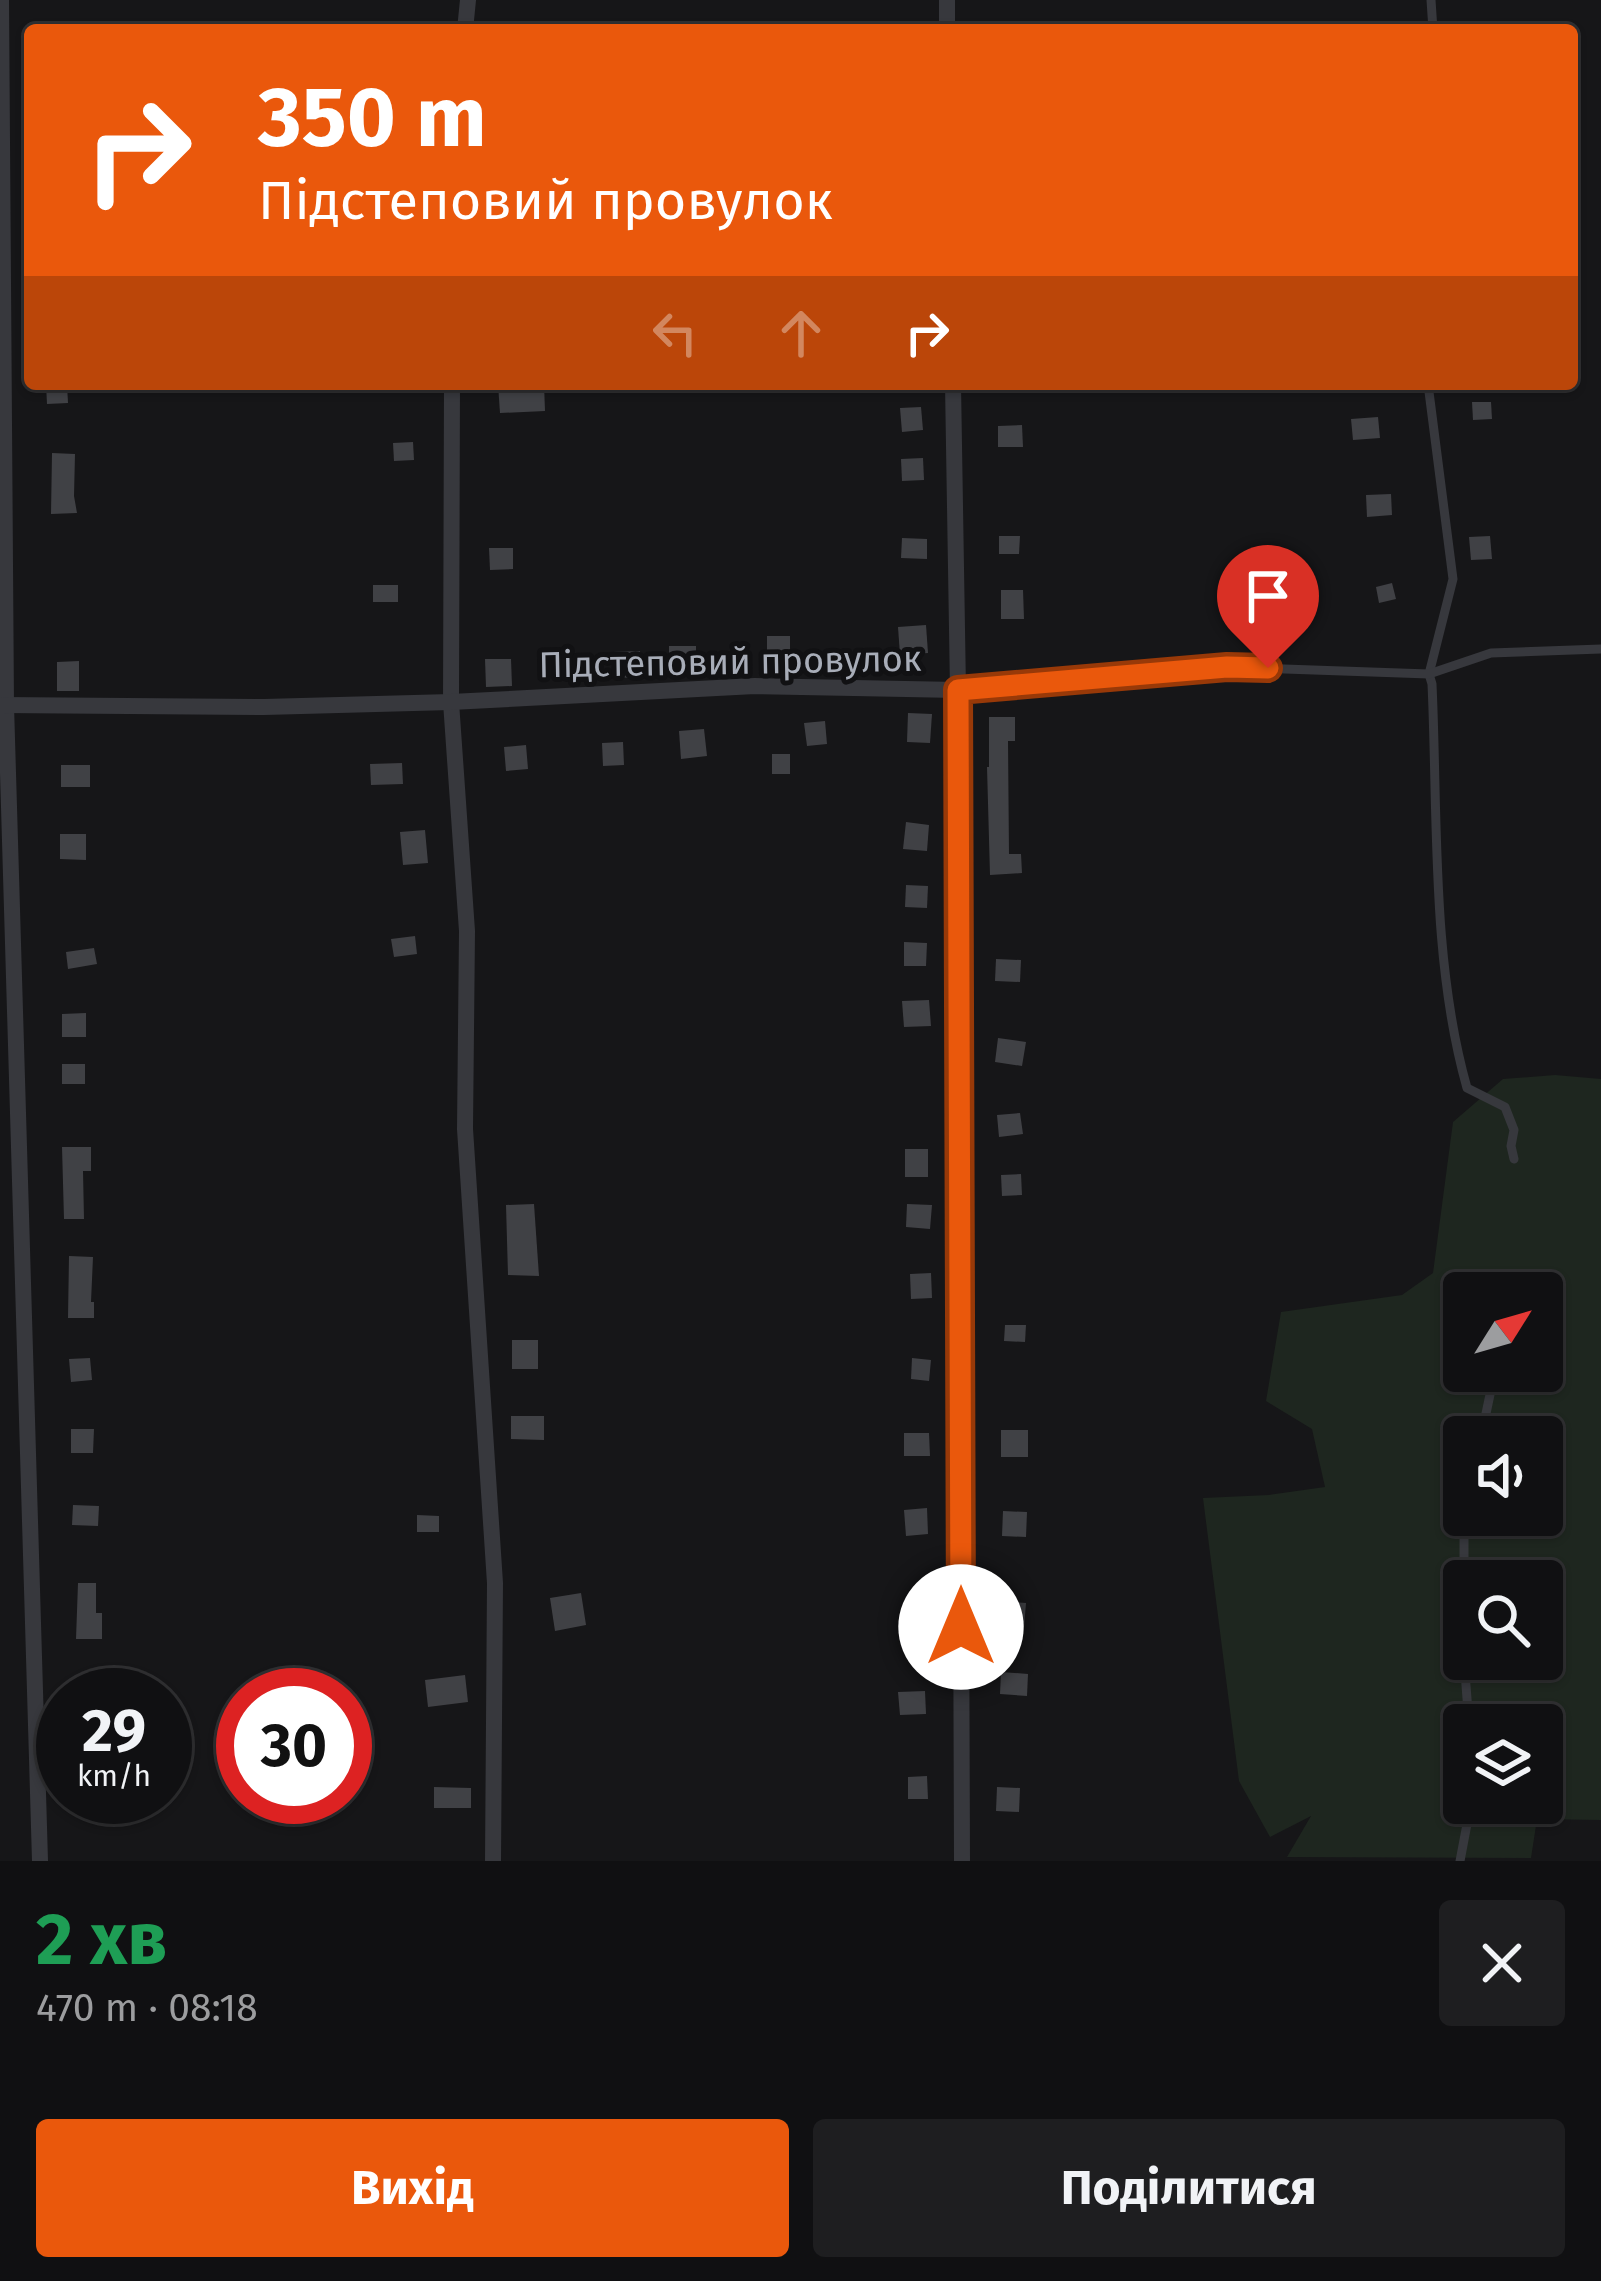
<!DOCTYPE html>
<html lang="uk">
<head>
<meta charset="utf-8">
<style>
	:root { --surface:#101012; --page:#1e1e20; --text:#f1f3f6; --muted:#9c9d9f; --line:#303032; --accent:#ea580c }
	body { margin:0; font-family:"Fira Sans",sans-serif; background:var(--page); color:var(--text); height:100vh; display:flex; flex-direction:column; font-size:45px; white-space:nowrap }
	* { box-sizing:border-box; margin:0 }
	p { font-size:39px; color:var(--muted) }
	.icon { flex:none; width:66px; height:66px; fill:none; stroke:currentColor; stroke-width:2; stroke-linecap:round; stroke-linejoin:round }
	.map { position:relative; height:1861px; overflow:hidden }
	.panel { display:flex; flex-direction:column; background:var(--surface); flex:1 }
	.panel>* { flex:none }
	.banner { position:absolute; left:24px; top:24px; width:1554px; height:366px; border-radius:12px; box-shadow:0 3px 9px #0004,0 0 0 3px var(--line); background:#ea580c; color:#fff; overflow:hidden }
	.needle { width:78px; rotate:53deg }
	.buttons { position:absolute; left:1443px; top:1272px; display:grid; gap:24px }
	.buttons a { display:grid; place-items:center; width:120px; height:120px; border-radius:12px; background:var(--surface); box-shadow:0 3px 9px #0004,0 0 0 3px var(--line); font-size:60px }
	.speed { position:absolute; left:36px; top:1668px; display:flex; gap:24px; font-size:60px; font-weight:700; text-align:center }
	.speed>* { display:grid; place-content:center; width:156px; height:156px; border-radius:50%; background:var(--surface); box-shadow:0 3px 9px #0004,0 0 0 3px var(--line); line-height:1 }
	.speed small { font-size:30px; font-weight:400 }
	.speed .limit { border:18px solid #d22; background:#fff; color:#111 }
	.pin { position:absolute; display:grid; place-items:center; width:102px; height:102px; color:#fff; margin:-123px -51px; border-radius:50% 50% 50% 0; rotate:-45deg; box-shadow:0 0 12px #0007 }
	.pin .icon { rotate:45deg }
	.me { position:absolute; width:132px; margin:-66px; rotate:0deg; stroke-linejoin:round; filter:drop-shadow(0 0 9px #0008) }
	.turn { display:flex; align-items:center; gap:42px; height:252px; padding:0 36px; font-size:54px }
	.turn .icon { width:156px; height:156px; stroke-width:2.5 }
	.turn b { display:block; font-size:84px; line-height:102px }
	.lanes { display:flex; align-items:center; height:114px; padding:0 36px; background:#0003; justify-content:center; gap:60px; direction:ltr }
	.lanes .off { opacity:.35 }
	.round { display:grid; place-items:center; flex:none; width:126px; height:126px; border-radius:12px; background:var(--page) }
	.headline { display:flex; align-items:center; justify-content:space-between; height:204px; padding:0 36px }
	h1 { font-size:72px; font-weight:700; line-height:90px; color:#1e9e55 }
	.primary-button { display:flex; gap:24px; margin-top:auto; padding:24px 36px }
	.primary-button a { flex:1; height:138px; border-radius:12px; background:var(--accent); color:#fff; font-size:48px; font-weight:700; line-height:138px; text-align:center }
	.primary-button a+a { background:var(--page); color:var(--text) }
	.map>svg:first-child { display:block }
</style>
</head>
<body>
<div class="map">
<svg width="1601" height="1861" viewBox="0 0 1601 1861">
	<rect width="100%" height="100%" fill="#161618"/>
	<path fill="#1e261f" fill-rule="evenodd" d="M1555,1075L1601,1079V1820L1537,1819L1531,1858L1287,1857L1311,1816L1270,1837L1239,1781L1203,1498L1269,1495L1325,1487L1312,1429L1266,1401L1281,1312L1402,1295L1433,1273L1453,1122L1503,1079ZM1464,1293H1542V1371H1464ZM1464,1437H1542V1515H1464ZM1464,1581H1542V1659H1464ZM1464,1725H1542V1803H1464Z"/>
	<g fill="#404145">
		<path d="M46,384H67L68,403L47,404Z"/>
		<path d="M498,384H544L545,411L500,413Z"/>
		<path d="M1472,402H1491L1492,419L1473,420Z"/>
		<path d="M921,407L923,430L902,432L900,408Z"/>
		<path d="M1378,417L1380,438L1353,440L1351,419Z"/>
		<path d="M1022,425L1023,447H998V426Z"/>
		<path d="M413,442L414,460L394,461L393,443Z"/>
		<path d="M52,453L75,454L74,496L77,513L51,514Z"/>
		<path d="M923,458L924,480L902,481L901,459Z"/>
		<path d="M1391,494L1392,515L1367,517L1366,495Z"/>
		<path d="M999,536H1020L1019,554H999Z"/>
		<path d="M1490,536L1492,559L1471,560L1469,537Z"/>
		<path d="M902,538L927,539V559L901,558Z"/>
		<path d="M489,548H513V569L490,570Z"/>
		<path d="M1392,583L1396,599L1379,603L1376,587Z"/>
		<rect x="373" y="585" width="25" height="17"/>
		<path d="M1001,590H1023L1024,619H1001Z"/>
		<path d="M926,625L928,653L900,655L898,627Z"/>
		<rect x="767" y="636" width="23" height="28"/>
		<path d="M669,646H696V673L669,674Z"/>
		<path d="M640,651L642,677L614,678L613,652Z"/>
		<path d="M485,659H511L512,686L486,687Z"/>
		<path d="M79,661V691H57V662Z"/>
		<path d="M908,713L932,714L930,743L907,742Z"/>
		<path d="M989,717H1015V741H1008L1009,854H1021L1022,873L990,875L987,767H989Z"/>
		<path d="M825,721L827,744L807,746L804,723Z"/>
		<path d="M704,729L707,756L681,759L679,731Z"/>
		<path d="M623,742L624,765L603,766L602,743Z"/>
		<path d="M526,745L528,769L506,771L504,747Z"/>
		<rect x="772" y="754" width="18" height="20"/>
		<path d="M402,763L403,784L371,785L370,764Z"/>
		<rect x="61" y="765" width="29" height="22"/>
		<path d="M906,822L929,825L927,851L903,849Z"/>
		<path d="M425,830L428,863L403,865L400,832Z"/>
		<path d="M60,834H86V860L60,859Z"/>
		<path d="M906,885L928,886L927,908L905,907Z"/>
		<path d="M415,936L417,954L394,957L391,939Z"/>
		<path d="M904,942L927,943L926,966H904Z"/>
		<path d="M94,948L97,964L68,969L66,952Z"/>
		<path d="M996,959L1021,960L1020,982L995,981Z"/>
		<path d="M929,1000L931,1026L904,1027L902,1001Z"/>
		<path d="M86,1013V1037H62V1014Z"/>
		<path d="M998,1038L1026,1042L1022,1066L995,1062Z"/>
		<rect x="62" y="1064" width="23" height="20"/>
		<path d="M1020,1113L1023,1134L999,1137L997,1115Z"/>
		<path d="M62,1147H91V1171H83L84,1219H64Z"/>
		<rect x="905" y="1149" width="23" height="28"/>
		<path d="M1021,1174L1022,1195L1002,1196L1001,1175Z"/>
		<path d="M534,1204L539,1276L508,1275L506,1205Z"/>
		<path d="M907,1204L932,1205L930,1229L906,1227Z"/>
		<path d="M69,1256L93,1257L91,1302H94V1318H68Z"/>
		<path d="M931,1273L932,1298L911,1299L910,1274Z"/>
		<path d="M1005,1325H1026L1025,1342L1004,1341Z"/>
		<rect x="512" y="1340" width="26" height="29"/>
		<path d="M90,1358L92,1380L71,1382L69,1359Z"/>
		<path d="M912,1358L931,1360L929,1381L911,1379Z"/>
		<path d="M511,1416H544V1440L511,1439Z"/>
		<path d="M71,1429H94L93,1453H71Z"/>
		<rect x="1001" y="1430" width="27" height="27"/>
		<path d="M904,1433H929L930,1456H904Z"/>
		<path d="M73,1505L99,1506L98,1526L72,1525Z"/>
		<path d="M927,1508L928,1534L906,1536L904,1510Z"/>
		<path d="M1003,1511L1027,1512L1026,1537L1002,1536Z"/>
		<path d="M417,1515L439,1516V1532H417Z"/>
		<path d="M78,1583H96V1613H102V1639H76Z"/>
		<path d="M581,1593L586,1625L555,1631L550,1598Z"/>
		<path d="M999,1601L1026,1603L1024,1627L997,1624Z"/>
		<path d="M904,1622L928,1624L927,1648L902,1646Z"/>
		<path d="M1001,1672L1028,1674L1027,1696L1000,1694Z"/>
		<path d="M465,1675L468,1702L428,1707L425,1680Z"/>
		<rect x="77" y="1681" width="24" height="14"/>
		<path d="M925,1691L926,1714L900,1715L898,1692Z"/>
		<path d="M927,1776L928,1799H908V1777Z"/>
		<path d="M434,1787L471,1788V1808H434Z"/>
		<path d="M997,1787L1020,1788L1019,1812L996,1811Z"/>
	</g>
	<g fill="none" stroke-linecap="round" stroke-linejoin="round">
		<g stroke="#37383d" stroke-width="9">
			<path d="M1431,0L1433,30"/>
			<path d="M1428,384L1453,579L1429,674L1432,684C1438,816 1431,961 1467,1088L1505,1107L1514,1130L1511,1146L1514,1159"/>
			<path d="M958,690L1227,667L1429,674L1491,653L1601,649"/>
			<path d="M1481,1437L1495,1371"/>
			<path d="M1464,1489V1604"/>
			<path d="M1464,1659L1469,1725"/>
			<path d="M1460,1861L1471,1803"/>
		</g>
		<g stroke="#37383d" stroke-width="16">
			<path d="M1,0L6,705L40,1861"/>
			<path d="M947,0V30"/>
			<path d="M465,30L468,0"/>
			<path d="M452,384L451,702L467,931L465,1129L495,1583L493,1861"/>
			<path d="M953,384L958,690L962,1861"/>
			<path d="M0,705L264,707L451,702L755,686L958,690"/>
		</g>
	</g>
	<g fill="none" stroke-linecap="round" stroke-linejoin="round">
		<g stroke="#983908" stroke-width="30">
			<path id="route" d="M961,1627L958,690L1227,667L1268,668"/>
		</g>
		<use href="#route" stroke="#ea580c" stroke-width="21"/>
	</g>
	<g text-anchor="middle" stroke-width="10" stroke-linejoin="round" paint-order="stroke">
		<g font-size="36" fill="#a8adb8" stroke="#111113">
			<text transform="translate(730 661) rotate(-1)" y="13">Підстеповий провулок</text>
		</g>
	</g>
</svg>
<div class="buttons">
<a><svg class="needle" viewBox="-14 -14 28 28"><path d="M0-13l5 13h-10z" fill="#e53935"/><path d="M0 13l5-13h-10z" fill="#9c9d9f"/></svg></a>
<a><svg class="icon" aria-label="sound" viewBox="0 0 24 24"><path d="M4 9h4l5-4v14l-5-4H4zM17 9q2 3 0 6"/></svg></a>
<a><svg class="icon" aria-label="search" viewBox="0 0 24 24"><circle cx="10" cy="10" r="6"/><path d="M15 15l6 6"/></svg></a>
<a><svg class="icon" aria-label="layers" viewBox="0 0 24 24"><path d="M12 4l9 5-9 5-9-5zM3 14l9 5 9-5"/></svg></a>
</div>
<div class="speed"><div>29<small>km/h</small></div><div class="limit">30</div></div>
<div class="pin" style="left:1268px;top:668px;background:#d93025"><svg class="icon" aria-label="arrive" viewBox="0 0 24 24"><path d="M6 21V4h12l-3 4 3 4H6"/></svg></div>
<svg class="me" style="left:961px;top:1627px" viewBox="-20 -20 40 40"><circle r="19" fill="#fff"/><path d="M0-13L10 11 0 6-10 11z" fill="#ea580c"/></svg>
<div class="banner">
<div class="turn"><svg class="icon" aria-label="right" viewBox="0 0 24 24"><path d="M7 20v-9h11M14 6l5 5-5 5"/></svg><div><b>350 m</b>Підстеповий провулок</div></div>
<div class="lanes"><svg class="icon off" aria-label="left" viewBox="0 0 24 24"><path d="M17 20v-9H6M10 6l-5 5 5 5"/></svg><svg class="icon off" aria-label="ahead" viewBox="0 0 24 24"><path d="M12 20V5M6 11l6-6 6 6"/></svg><svg class="icon" aria-label="right" viewBox="0 0 24 24"><path d="M7 20v-9h11M14 6l5 5-5 5"/></svg></div>
</div>
</div>
<section class="panel">
<div class="headline"><div><h1>2 хв</h1><p>470 m · 08:18</p></div><a class="round"><svg class="icon" aria-label="close" viewBox="0 0 24 24"><path d="M6 6l12 12M18 6L6 18"/></svg></a></div>
<div class="primary-button"><a>Вихід</a><a>Поділитися</a></div>
</section>
</body>
</html>
